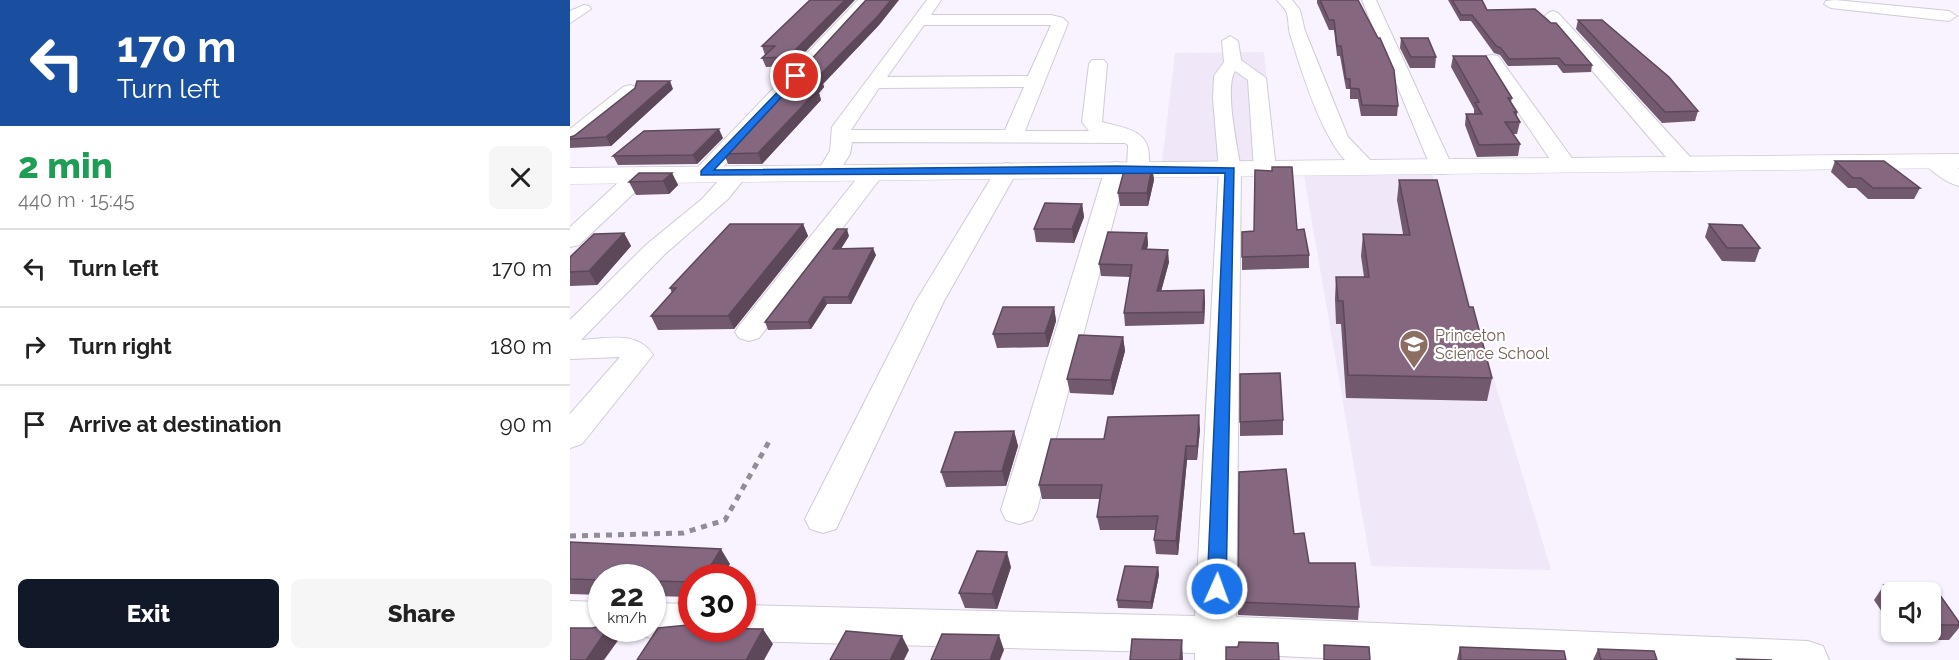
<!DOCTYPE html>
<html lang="en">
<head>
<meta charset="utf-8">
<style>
	:root { --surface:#fff; --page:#f6f6f6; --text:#222; --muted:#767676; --line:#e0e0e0; --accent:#111827 }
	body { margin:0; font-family:Raleway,sans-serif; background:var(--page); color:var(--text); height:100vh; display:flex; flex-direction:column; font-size:22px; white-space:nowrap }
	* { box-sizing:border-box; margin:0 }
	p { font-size:20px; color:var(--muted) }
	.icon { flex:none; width:33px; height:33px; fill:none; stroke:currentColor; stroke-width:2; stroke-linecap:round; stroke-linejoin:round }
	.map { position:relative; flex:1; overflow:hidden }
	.drawer { display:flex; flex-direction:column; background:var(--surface); width:570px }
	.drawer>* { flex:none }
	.top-card { background:#1a4fa0; color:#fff; overflow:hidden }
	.tools { position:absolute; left:1311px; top:582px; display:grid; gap:12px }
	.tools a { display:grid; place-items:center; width:60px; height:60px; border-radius:9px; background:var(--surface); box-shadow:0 2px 4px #0004; font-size:30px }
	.speed { position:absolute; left:18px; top:564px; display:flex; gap:12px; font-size:30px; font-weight:700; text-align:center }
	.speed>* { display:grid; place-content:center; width:78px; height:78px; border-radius:50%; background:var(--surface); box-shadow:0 2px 4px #0004; line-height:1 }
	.speed small { font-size:15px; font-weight:400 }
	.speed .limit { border:9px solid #d22; background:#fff; color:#111 }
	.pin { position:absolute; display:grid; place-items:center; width:51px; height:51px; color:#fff; margin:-26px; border:3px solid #fff; border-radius:50%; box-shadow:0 2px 6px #0007 }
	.me { position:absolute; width:66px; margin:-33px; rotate:2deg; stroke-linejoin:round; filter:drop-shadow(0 0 4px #0008) }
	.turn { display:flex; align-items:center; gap:21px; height:126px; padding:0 18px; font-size:27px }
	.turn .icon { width:78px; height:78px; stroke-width:2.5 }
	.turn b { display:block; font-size:42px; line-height:51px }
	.round { display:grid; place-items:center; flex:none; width:63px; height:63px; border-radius:9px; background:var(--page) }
	.overview { display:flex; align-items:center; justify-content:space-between; height:102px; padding:0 18px }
	h1 { font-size:36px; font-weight:800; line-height:45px; color:#1e9e55 }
	.button { display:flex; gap:12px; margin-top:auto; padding:12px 18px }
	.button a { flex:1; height:69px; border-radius:9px; background:var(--accent); color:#fff; font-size:24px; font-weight:800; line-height:69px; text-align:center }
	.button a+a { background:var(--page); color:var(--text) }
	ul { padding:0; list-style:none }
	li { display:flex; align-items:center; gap:18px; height:78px; padding:0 18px; border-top:2px solid var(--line) }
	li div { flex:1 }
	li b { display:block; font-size:22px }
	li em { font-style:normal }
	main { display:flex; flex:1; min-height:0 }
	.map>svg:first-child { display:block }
</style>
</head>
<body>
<main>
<section class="drawer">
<div class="top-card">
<div class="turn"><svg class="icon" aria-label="left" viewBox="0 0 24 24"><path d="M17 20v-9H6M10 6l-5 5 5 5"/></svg><div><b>170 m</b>Turn left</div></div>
</div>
<div class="overview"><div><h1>2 min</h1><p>440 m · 15:45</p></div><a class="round"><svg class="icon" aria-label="close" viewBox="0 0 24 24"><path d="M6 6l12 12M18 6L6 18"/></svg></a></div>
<ul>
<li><svg class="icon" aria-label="left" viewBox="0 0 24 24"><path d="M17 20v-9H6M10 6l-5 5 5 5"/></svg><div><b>Turn left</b></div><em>170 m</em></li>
<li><svg class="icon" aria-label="right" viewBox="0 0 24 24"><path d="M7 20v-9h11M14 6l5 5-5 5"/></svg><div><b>Turn right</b></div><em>180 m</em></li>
<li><svg class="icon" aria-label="arrive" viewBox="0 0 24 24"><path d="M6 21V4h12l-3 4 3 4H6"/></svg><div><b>Arrive at destination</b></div><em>90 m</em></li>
</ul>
<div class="button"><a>Exit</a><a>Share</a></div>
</section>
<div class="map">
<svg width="1389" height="660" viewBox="0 0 1389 660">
	<rect width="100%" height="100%" fill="#f8f3fe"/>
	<g fill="#f0e7f9">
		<path d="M694,52L705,163L592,162L605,53Z"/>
		<path d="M862,173L981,570L801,566L734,175Z"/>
	</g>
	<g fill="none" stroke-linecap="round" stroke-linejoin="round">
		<g stroke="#d1cbd6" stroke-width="2">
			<g id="minor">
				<path d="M288,0H303L143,178L135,180L127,178L124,173L127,168Z"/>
				<path d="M357,0H371L361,15H481L493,18L498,23L455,131H519L512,122L519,64L522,60H534L537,64L532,122C553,128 578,129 579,155C579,162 580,168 576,174L568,176L560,174L557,169L558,145L555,143L282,142L280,154L266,177L258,179L250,177L247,172L260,151L262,127ZM354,25H481L458,76L317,77ZM454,87L435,130H281L309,88Z"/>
				<path d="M707,0H722L730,10L735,31L778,137L808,168L805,173C762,183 730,65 720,34C718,27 719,17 716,11C714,7 709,3 707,0Z"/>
				<path d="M792,0H806L883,168L880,173L872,174L864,173L861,168Z"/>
				<path d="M1265,0L1379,11L1387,16L1379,21L1261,8L1254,4L1256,1Z"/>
				<path d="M14,5L19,6L21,9L0,23V11Z"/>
				<path d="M983,11L988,13L1123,160L1126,165L1123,170L1115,171L1107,170L978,19L975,16L978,13Z"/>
				<path d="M660,36L668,41L671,60L696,78L706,169L703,174L695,176L687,174L684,169L678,80L665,71C654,88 668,149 671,170L666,617L1238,641L1253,646L1259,660H794L667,654V660H625V653L172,641L158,636L154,628H172V605L625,616L649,170L643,99L644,76L654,62L652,41Z"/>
				<path d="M922,55L928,56L1004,161L1007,166L1004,171L996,172L988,171L913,60L916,56Z"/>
				<path d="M60,85L67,87L69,91L67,95L7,143L0,145V129L53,87Z"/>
				<path d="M1364,155L1372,156L1389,169V186C1377,183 1361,172 1353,161L1356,156Z"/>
				<path d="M546,162L554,164L557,169L467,510L462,520L449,524L436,520L431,510L535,169L538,164Z"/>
				<path d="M437,163L445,165L448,170L374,301L266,529L253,533L240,529L235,519L346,301L426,170L429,165Z"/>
				<path d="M304,165L312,167L315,172L189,338L179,341L169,338L165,332L169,326L296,167Z"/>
				<path d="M168,166L176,168L179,173L158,199L95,254L11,340C37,339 67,330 83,355L12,444L0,448V414L50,357L0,359V320L77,244L132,199L160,168Z"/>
				<path d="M71,167L79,169L82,174L79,179L9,245L0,247V227L63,169Z"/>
				<path d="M0,601L32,602V628H48L46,633L32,638L0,637Z"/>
				<path d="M82,603L122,604V628H139L136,635C115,643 89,642 68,634L65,628H82Z"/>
			</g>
		</g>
		<g stroke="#d1cbd6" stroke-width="1">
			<path id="tertiary" d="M1389,154V168L0,184V168Z"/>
		</g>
		<path stroke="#908d94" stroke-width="5" stroke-dasharray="6 6" stroke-linecap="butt" d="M0,536L113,533L155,520L201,438"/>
		<use href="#minor" fill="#fff" fill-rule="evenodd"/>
		<use href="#tertiary" fill="#fff" fill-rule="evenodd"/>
	</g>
	<g fill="#72596e">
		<path d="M240,0L222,66L196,67L192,58L195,55L192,46Z"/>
		<path d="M747,0H788L828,106L827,116H791L788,99H780V89H776L770,56H767L764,30H759L747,3Z"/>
		<path d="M878,0H912L917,10L1022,65L1021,72L993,73L987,65L938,66L930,55L924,53L901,21H890Z"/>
		<path d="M1008,20L1128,111L1125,121L1092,123L1006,29Z"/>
		<path d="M310,24L253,84L254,87L249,93L251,100L192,164H158L154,154Z"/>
		<path d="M831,38L866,57L865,68H840L830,48Z"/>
		<path d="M883,56L942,98L941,102L947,112V116L950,122L947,134H943L950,144L948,156L907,157L895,125L896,114H904V109L881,67Z"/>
		<path d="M103,89L41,146L0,148V137Z"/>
		<path d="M153,138L127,164L48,165L43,156Z"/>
		<path d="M1265,161L1350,188L1344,199H1298L1286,188H1278L1261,172Z"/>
		<path d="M582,167L584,180L578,206H550L548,193Z"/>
		<path d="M102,173L108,185L99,194L66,195L59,182Z"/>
		<path d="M829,180L899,307L922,378L917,401L776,398L771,324H766L765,299L766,277H794L791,256L793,234H833L827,200Z"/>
		<path d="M512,204L514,217L504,243L466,242L464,229Z"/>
		<path d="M233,224L238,236L164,329L88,330L81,316L102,293L100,288Z"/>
		<path d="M1139,224L1190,248L1185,262L1152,261L1135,237Z"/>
		<path d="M727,230L739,255V268L672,270V232Z"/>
		<path d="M54,233L61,246L27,285L0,286V257Z"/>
		<path d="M577,233L578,245L577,249L599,262L591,291L634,290L635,302L634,324L555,326L554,313L560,277L531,276L529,264Z"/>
		<path d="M279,236L271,249L306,255L281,304H257L241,329L198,330L195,322Z"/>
		<path d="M484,307L486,321L478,347L427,348L423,334Z"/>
		<path d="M553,337L555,351L543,395L500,393L497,379Z"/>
		<path d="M713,420V435L670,436V422Z"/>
		<path d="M630,429L627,460H617L608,555L586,554L584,540L586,530H530L527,517L530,499H472L469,485L534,439Z"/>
		<path d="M444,431L448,446L436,486L376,487L371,472Z"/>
		<path d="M724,534L739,563L789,607L788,620L668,615V602Z"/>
		<path d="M0,542L160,564L122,578V597L82,596V578H32V595L0,594Z"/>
		<path d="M441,567L427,609L395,608L389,593Z"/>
		<path d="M588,567L589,575L582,609L548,608L547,600Z"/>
		<path d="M1362,584L1389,622V628L1379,640H1330L1325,632H1360V592H1322V627L1304,600L1314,585Z"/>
		<path d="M890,647L996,660H887Z"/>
		<path d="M1028,649L1087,660H1023Z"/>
	</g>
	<g fill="#5d485a">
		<path d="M275,0H285L222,66L218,57Z"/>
		<path d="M321,0H329L310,24L253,84L254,87L249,93L251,100L192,164L188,153L240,90L247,78Z"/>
		<path d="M100,81L103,89L41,146L36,137Z"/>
		<path d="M149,129L153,138L127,164L123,155Z"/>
		<path d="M582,167L584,180L578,206L577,193Z"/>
		<path d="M102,173L108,185L99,194L93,181Z"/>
		<path d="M512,204L514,217L504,243L502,229Z"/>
		<path d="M233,224L238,236L164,329L158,316Z"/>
		<path d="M277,229L279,236L266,256L263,249Z"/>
		<path d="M54,233L61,246L27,285L19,271Z"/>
		<path d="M577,233L578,245L573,261L572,249Z"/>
		<path d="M303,248L306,255L281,304L278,297Z"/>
		<path d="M598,250L599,262L588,303L587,291Z"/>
		<path d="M634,290L635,302L634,324L633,312Z"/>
		<path d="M254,297L257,304L241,329L238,322Z"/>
		<path d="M484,307L486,321L478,347L475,333Z"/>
		<path d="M553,337L555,351L543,395L541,380Z"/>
		<path d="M629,415L630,429L627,460V446Z"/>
		<path d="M444,431L448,446L436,486L432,471Z"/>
		<path d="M616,446L617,460L608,555L606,541Z"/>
		<path d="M151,549L160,564L152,578H133Z"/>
		<path d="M437,552L441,567L427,609L422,594Z"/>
		<path d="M588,567L589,575L582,609L581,602Z"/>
		<path d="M38,628H46L52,635L34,660H16Z"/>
		<path d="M193,629L203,644L194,660H176Z"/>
		<path d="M429,635L434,650L430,660H420Z"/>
		<path d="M332,636L339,650L334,660H320Z"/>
		<path d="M612,640L613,660H610Z"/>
	</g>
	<g fill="#856780" stroke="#5d485a" stroke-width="1.5">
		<path d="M240,0H275L218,57L192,58L205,46H192Z"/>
		<path d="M296,0H321L308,16L247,78H251L240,90H248L188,153L154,154Z"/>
		<path d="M750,0H788L808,38H810L824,70L828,106L792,105L789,89L780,88V79H776L771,46H767L764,20H759Z"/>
		<path d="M882,0H912L917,10L965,9L981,23H986L1022,65H995L989,58L939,59L931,48L926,46L902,15H891Z"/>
		<path d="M1008,20H1032L1099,77L1128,111L1095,112Z"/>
		<path d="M831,38H858L866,57H841Z"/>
		<path d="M883,56H916L942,98H938L947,112H944L950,122H935L950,144L909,145L896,114H912L905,103L909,102Z"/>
		<path d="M67,81H100L36,137L0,139V137L4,136L65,88Z"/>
		<path d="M149,129L123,155L43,156L74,131Z"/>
		<path d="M1265,161H1314L1350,188H1303L1291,178H1283Z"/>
		<path d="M555,167H582L577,193H548Z"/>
		<path d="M702,167H722L727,230L734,229L739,255L672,257V232L684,231L685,170L702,171Z"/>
		<path d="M69,173H102L93,181L59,182Z"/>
		<path d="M829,180H867L899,307H903L922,378L778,375L773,301H768L766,277H799L793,234L840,235Z"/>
		<path d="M475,203L512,204L502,229H464Z"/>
		<path d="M160,224H233L158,316H81L106,288H100Z"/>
		<path d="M1139,224L1172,225L1190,248H1157Z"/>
		<path d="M267,229H277L263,249L303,248L278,297H254L238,322H195Z"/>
		<path d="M538,232L577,233L572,249L598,250L587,291L634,290L633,312L554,313L562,265L529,264Z"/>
		<path d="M54,233L19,271L0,272V257L24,234Z"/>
		<path d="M433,307H484L475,333L423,334Z"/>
		<path d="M509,335L553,337L541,380L497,379Z"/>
		<path d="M710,373L713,420L670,422V374Z"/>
		<path d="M629,415L627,446H616L606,541L584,540L588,516L527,517L532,485H469L481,439H534L538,417Z"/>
		<path d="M444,431L432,471L371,472L385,432Z"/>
		<path d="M716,469L724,534L734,533L739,563H785L789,607L668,602L669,472Z"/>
		<path d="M0,542L151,549L133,578H122V582L82,581V578H32V580L0,579Z"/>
		<path d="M407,551L437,552L422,594L389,593Z"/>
		<path d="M555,566L588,567L581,602L547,600Z"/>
		<path d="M1362,584L1389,622V625H1360V592H1322V595L1314,585Z"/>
		<path d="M118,625H122V628L193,629L176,660H67L88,628Z"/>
		<path d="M32,626V628H38L16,660H0V628H22Z"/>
		<path d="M276,631L332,636L320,660H260Z"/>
		<path d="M372,634L429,635L420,660H361Z"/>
		<path d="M562,639L612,640L610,660H560Z"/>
		<path d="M669,642L708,643L709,660H656V647H668Z"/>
		<path d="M754,645L799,647L800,660H754Z"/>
		<path d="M890,647L994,651L996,660H891Z"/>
		<path d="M1028,649L1084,651L1087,660H1031Z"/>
		<path d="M1167,659L1202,660H1168Z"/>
	</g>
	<path fill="#1a73e8" stroke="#114b97" stroke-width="1.5" d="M226,73L230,76L229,78L144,170L546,166L664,168L656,589L653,594L647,597L640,594L637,589L655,173L131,175V171Z"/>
	<defs>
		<g id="school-pin" transform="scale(1.5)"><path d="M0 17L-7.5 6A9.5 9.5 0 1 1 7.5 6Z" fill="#8d6e63" stroke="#fff"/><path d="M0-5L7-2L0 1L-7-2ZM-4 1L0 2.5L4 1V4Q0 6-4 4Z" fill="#fff"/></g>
	</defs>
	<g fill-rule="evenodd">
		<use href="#school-pin" x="844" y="344"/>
	</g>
	<g text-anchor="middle" stroke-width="4.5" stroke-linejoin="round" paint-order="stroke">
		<g font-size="16" fill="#785e54" stroke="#fff" text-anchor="start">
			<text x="865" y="341">Princeton<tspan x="865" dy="18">Science School</tspan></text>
		</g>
	</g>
</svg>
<div class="tools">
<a><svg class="icon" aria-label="sound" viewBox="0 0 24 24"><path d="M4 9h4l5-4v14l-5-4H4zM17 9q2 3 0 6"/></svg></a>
</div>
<div class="speed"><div>22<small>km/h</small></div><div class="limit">30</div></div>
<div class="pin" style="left:226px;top:76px;background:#d93025"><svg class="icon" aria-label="arrive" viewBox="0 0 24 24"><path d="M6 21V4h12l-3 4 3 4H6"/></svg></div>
<svg class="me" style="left:647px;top:589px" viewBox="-20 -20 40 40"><circle r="17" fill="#1a73e8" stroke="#fff" stroke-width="3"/><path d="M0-11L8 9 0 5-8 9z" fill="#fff"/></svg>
</div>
</main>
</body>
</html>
